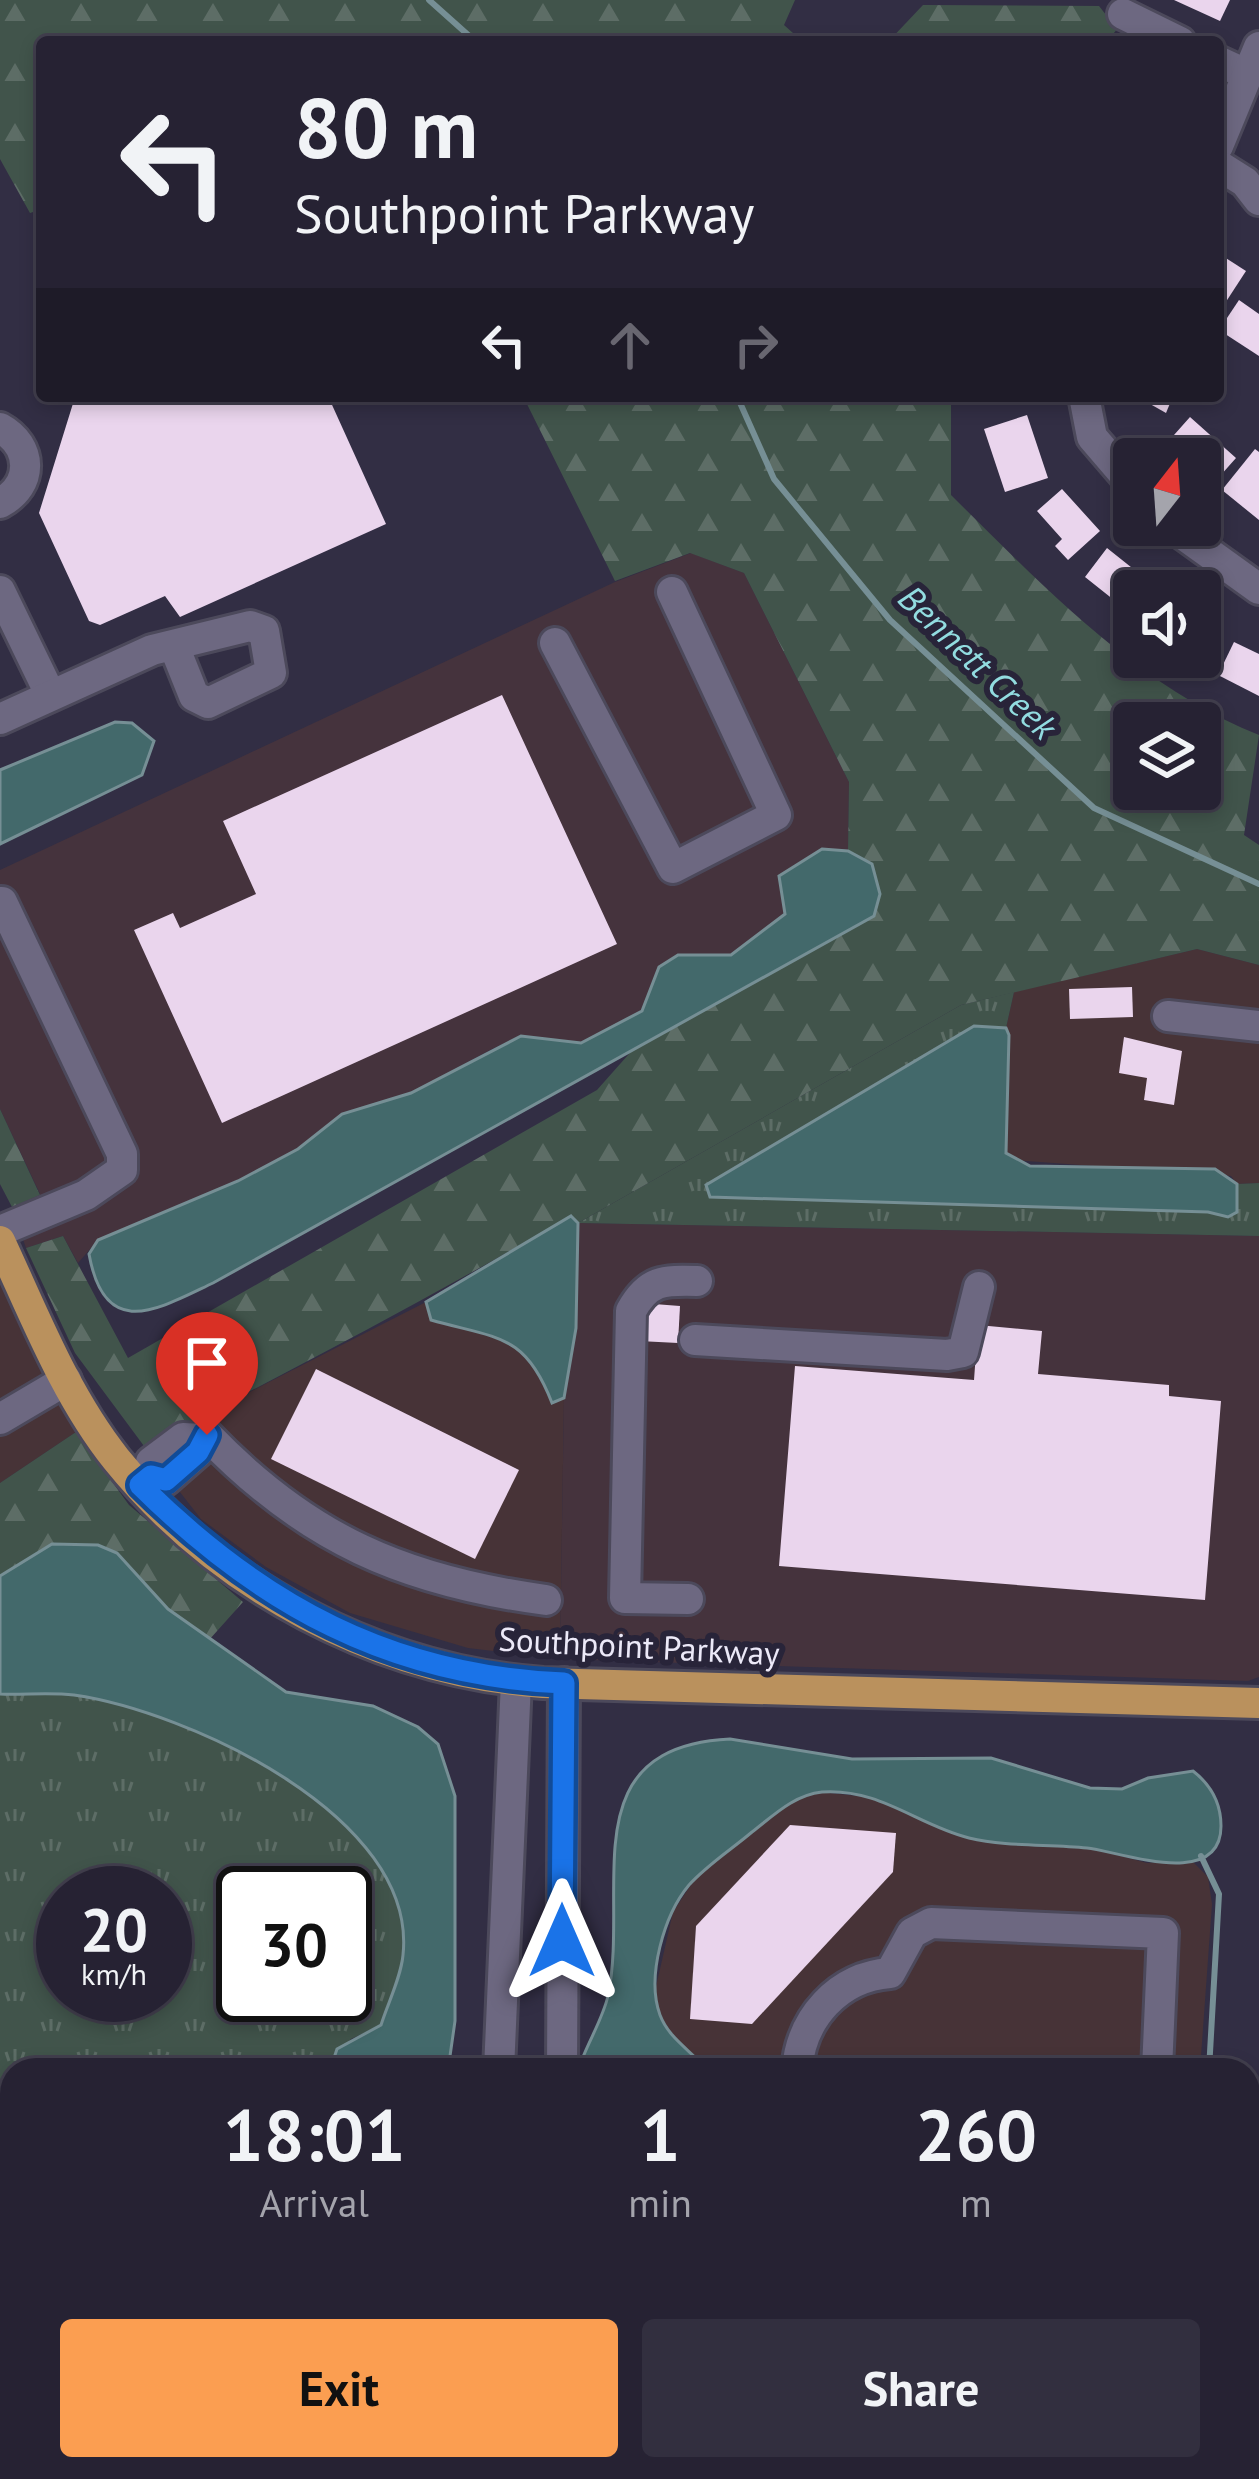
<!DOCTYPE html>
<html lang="en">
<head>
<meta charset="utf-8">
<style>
	:root { --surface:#262233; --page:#322f3f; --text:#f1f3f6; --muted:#a4a4ac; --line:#423f4e; --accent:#fb9e51 }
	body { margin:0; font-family:"PT Sans",sans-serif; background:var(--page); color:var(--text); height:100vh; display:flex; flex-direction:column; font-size:45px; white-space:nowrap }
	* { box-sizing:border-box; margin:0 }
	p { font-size:39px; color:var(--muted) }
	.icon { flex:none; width:66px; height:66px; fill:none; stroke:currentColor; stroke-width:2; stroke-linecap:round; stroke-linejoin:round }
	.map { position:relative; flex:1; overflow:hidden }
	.sheet { position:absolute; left:0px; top:2058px; width:1260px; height:423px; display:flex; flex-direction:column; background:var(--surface); border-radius:36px 36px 0 0; box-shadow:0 6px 18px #0003,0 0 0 3px var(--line) }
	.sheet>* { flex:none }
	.hud { position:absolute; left:36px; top:36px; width:1188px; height:366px; border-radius:12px; box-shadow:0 6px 18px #0003,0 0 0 3px var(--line); background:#262233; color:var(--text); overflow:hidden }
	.needle { width:78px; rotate:17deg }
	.fabs { position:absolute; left:1113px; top:438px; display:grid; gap:24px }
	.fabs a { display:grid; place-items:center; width:108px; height:108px; border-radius:12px; background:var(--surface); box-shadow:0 6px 18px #0003,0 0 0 3px var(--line); font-size:60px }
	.speed { position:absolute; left:36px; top:1866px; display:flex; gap:24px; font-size:60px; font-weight:700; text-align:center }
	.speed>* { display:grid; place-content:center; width:156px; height:156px; border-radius:50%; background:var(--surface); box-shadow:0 6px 18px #0003,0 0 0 3px var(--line); line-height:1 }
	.speed small { font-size:30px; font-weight:400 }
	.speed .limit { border:6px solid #111; border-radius:18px; background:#fff; color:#111 }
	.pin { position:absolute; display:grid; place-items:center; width:102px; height:102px; color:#fff; margin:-123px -51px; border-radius:50% 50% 50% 0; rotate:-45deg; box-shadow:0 0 12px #0007 }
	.pin .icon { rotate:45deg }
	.me { position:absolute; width:132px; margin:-66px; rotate:0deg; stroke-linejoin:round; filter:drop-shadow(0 0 9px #0008) }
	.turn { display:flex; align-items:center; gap:42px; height:252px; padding:0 60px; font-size:54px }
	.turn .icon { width:156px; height:156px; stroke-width:2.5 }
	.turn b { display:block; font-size:84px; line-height:102px }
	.lanes { display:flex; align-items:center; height:114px; padding:0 60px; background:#0003; justify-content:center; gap:60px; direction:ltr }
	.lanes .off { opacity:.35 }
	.eta { display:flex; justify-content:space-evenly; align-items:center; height:204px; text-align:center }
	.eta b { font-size:72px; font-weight:600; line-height:84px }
	.primary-button { display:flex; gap:24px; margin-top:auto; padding:24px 60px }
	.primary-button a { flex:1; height:138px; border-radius:12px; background:var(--accent); color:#111; font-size:48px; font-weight:600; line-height:138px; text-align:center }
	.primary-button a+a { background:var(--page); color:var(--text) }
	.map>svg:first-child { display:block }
</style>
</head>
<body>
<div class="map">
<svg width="1259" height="2479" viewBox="0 0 1259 2479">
	<defs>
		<pattern id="grass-tufts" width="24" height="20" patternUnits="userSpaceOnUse" patternTransform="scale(3)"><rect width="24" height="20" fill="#41544b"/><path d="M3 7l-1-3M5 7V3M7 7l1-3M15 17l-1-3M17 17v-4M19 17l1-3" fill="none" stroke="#5d6d66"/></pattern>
		<pattern id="forest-firs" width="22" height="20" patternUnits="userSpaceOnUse" patternTransform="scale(3)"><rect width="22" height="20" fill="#41544b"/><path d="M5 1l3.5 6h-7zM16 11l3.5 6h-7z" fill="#5d6d66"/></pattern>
	</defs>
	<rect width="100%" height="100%" fill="#322e44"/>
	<g fill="#473337">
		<path d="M1197,949L1259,965V1183L1237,1184L1231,1176L1012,1160L1006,1153V1028L1014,992Z"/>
		<path d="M0,1277L76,1432L0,1483Z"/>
		<path d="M426,1302L432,1320L513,1343L537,1366L552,1403L564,1398L560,1659L468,1648L350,1613L266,1567L201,1519L144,1446Z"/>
		<path d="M820,1792L885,1799L972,1839L1095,1849L1147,1863L1191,1860L1208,1877L1212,1904L1200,2070H707L676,2040L660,2016L655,1991L673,1912L694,1880L791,1801Z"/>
		<path d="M0,2148H12V2469H456L455,2479H0Z"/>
		<path d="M1248,2310L1259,2314V2479H799V2469H1248Z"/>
	</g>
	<g fill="#45333d">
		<path d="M691,553L744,573L849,782L848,851L822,849L786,895V914L731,955H678L659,967L642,1010L581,1043L521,1036L492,1049L411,1093L343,1114L298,1149L238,1181L98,1240L78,1263L63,1236L26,1248L12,1207L40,1194L0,1109V870L615,582Z"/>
		<path d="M578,1223L1259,1236V1677L1248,1681L560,1659L564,1398L576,1328Z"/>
	</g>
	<g fill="url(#grass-tufts)" fill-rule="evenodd">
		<path d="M1014,992L1006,1028L974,1026L707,1185L1208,1212L1227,1217L1237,1212V1184L1259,1183V1236L578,1223L961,1005Z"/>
		<path d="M0,1694C24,1695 50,1692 74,1695C186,1711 418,1816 403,1955C401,1977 388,2003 381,2025L351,2039L329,2063L330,2070H12V2115H0ZM63,1893H165V1995H63ZM243,1893H345V1995H243Z"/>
	</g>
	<g fill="url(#forest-firs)" fill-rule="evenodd">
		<path d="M0,0H795L784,25L803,42H42V209L30,213L0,159Z"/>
		<path d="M923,5L1099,6L1117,29L1107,42H888Z"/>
		<path d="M523,396H951V495C1042,585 1138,687 1259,735L1244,835L1259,845V965L1197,949L961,1005L578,1223L570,1216C434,1296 288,1372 144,1446L75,1353L26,1248L63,1236L128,1358L597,1090L636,1046L874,916L872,864L848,851L849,782L744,573L690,553L615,581ZM1134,723H1200V789H1134Z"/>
		<path d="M0,1109L40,1195L12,1207L0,1184Z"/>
		<path d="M76,1432L129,1505L243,1602L209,1640L168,1609L117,1553L52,1544L0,1576V1483Z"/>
	</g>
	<g fill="#43696b" stroke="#768f95" stroke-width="3">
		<path d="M115,722L132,723L154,741L142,775L0,844V770Z"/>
		<path d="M822,849L848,851L872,864L880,894L874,916L213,1283C158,1309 105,1342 89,1254L98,1240L238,1181L298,1149L342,1114L411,1093L521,1036L581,1043L642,1011L659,967L678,955H731L785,914L779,876Z"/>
		<path d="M974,1026L1006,1028L1009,1035L1006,1153L1030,1166L1215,1169L1237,1184V1212L1228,1217L1208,1212L710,1197L706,1185Z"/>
		<path d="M571,1216L578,1223L576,1328L564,1398L552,1403C525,1333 498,1339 431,1320L426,1302Z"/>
		<path d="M52,1544L98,1545L117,1553L168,1609L286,1692L373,1706L418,1727L438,1744L455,1796V2021L448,2070H330L337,2049L381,2025C388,2003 401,1977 403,1955C418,1816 186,1711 74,1695C50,1692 24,1695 0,1694V1576Z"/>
		<path d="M730,1739L852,1759L991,1758L1090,1788L1122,1789L1148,1778L1193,1771C1211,1785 1221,1802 1221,1826C1221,1891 1118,1851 1087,1848C1049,1844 1006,1847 969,1838C917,1825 880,1788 822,1792C794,1795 774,1815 752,1832C732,1849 707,1865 689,1885C664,1915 646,1977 660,2015C669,2039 692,2051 707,2070H590L583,2057C591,2037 603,2017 608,1996C630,1890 569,1747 730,1739Z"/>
		<path d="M456,2469H573L572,2479H455Z"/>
	</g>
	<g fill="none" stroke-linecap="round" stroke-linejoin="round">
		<g stroke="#768f95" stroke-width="6">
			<path d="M429,0L476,42"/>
			<path d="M737,396L774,479L890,620L1094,808L1259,884"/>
			<path d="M1201,1856L1219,1894L1209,2070"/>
		</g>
	</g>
	<g fill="#ead5ed">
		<path d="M1174,0H1230L1220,21Z"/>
		<path d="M1218,253L1246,271L1218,314Z"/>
		<path d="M1239,300L1259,314V356L1219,330Z"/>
		<path d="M137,396L146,404L164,396H328L386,524L180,617L165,596L100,625L89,621L39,513L75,397Z"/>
		<path d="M1136,396H1173L1166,413Z"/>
		<path d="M1027,415L1048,478L1005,492L984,429Z"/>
		<path d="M1190,417L1236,458L1212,485L1200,475V459H1183L1166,444Z"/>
		<path d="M1255,449L1259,452V520L1222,490Z"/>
		<path d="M1062,489L1100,531L1068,560L1055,546L1062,539L1037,511Z"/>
		<path d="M1107,548L1151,583L1145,591H1134L1129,612L1085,577Z"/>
		<path d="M1200,617L1217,626L1200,657Z"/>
		<path d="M1234,642L1259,654V696L1218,675Z"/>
		<path d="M502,695L617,944L222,1123L134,930L173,913L180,928L256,894L223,821Z"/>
		<path d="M1132,987L1133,1017L1070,1019L1069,989Z"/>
		<path d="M1124,1037L1182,1051L1174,1105L1144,1100L1147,1078L1119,1073Z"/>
		<path d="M641,1303L680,1306L678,1343L639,1341Z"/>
		<path d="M978,1325L1042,1331L1038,1374L1169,1385V1396L1221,1401L1205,1600L779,1566L795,1366L974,1380Z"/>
		<path d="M316,1369L519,1470L475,1559L271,1459Z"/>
		<path d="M790,1825L896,1833L893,1872L752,2024L690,2019L696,1926Z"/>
		<path d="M326,2469H388L378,2479H335Z"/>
		<path d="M843,2469H921L920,2479H842Z"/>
	</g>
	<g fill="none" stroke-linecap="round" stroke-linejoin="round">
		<g stroke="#4c495b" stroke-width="36">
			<g id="minor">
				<path d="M1123,14L1180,42"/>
				<path d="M1218,61L1246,74"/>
				<path d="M1218,146L1259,47"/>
				<path d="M1218,165L1245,182L1259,200"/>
				<path d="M1084,396L1092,437L1134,486"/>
				<path d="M0,428C33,446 34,485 0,503"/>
				<path d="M1170,525L1259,589"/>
				<path d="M0,591L50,694"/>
				<path d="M555,643L673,868L776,815L672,592"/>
				<path d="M0,719L152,650L250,626L264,631L271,673L208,703L194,696L174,646"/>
				<path d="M1168,1016L1259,1026"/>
				<path d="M0,1231L86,1195L122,1170V1154L2,902"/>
				<path d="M695,1340L947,1355L963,1352L979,1287"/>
				<path d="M0,1419L66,1380"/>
				<path d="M201,1439L207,1435C307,1539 404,1581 546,1600"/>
				<path d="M139,1485L151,1476V1462L183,1438L201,1439L198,1452L166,1480L151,1476"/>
				<path d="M688,1599L625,1598L631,1311C648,1280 663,1280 697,1281"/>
				<path d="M499,2070L516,1681"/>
				<path d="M562,2070L564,1683"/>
				<path d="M797,2070C801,2018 838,1977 890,1973L912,1933L931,1923L1163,1933L1157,2070"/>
				<path d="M0,2133H12"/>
				<path d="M0,2196L12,2231"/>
				<path d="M1248,2283H1259"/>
				<path d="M0,2446L12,2469"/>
				<path d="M293,2469L303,2479"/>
				<path d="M94,2479L106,2469"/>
				<path d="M169,2479L180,2469"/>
				<path d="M241,2479L252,2469"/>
				<path d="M763,2479L764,2469"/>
				<path d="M817,2479V2469"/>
				<path d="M955,2479L956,2469"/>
				<path d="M1213,2479V2469"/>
			</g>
		</g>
		<g stroke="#4c495b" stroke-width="36">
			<path id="major" d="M0,1241C34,1314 65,1395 116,1459C220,1588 378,1671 543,1683L1259,1703"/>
		</g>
		<use href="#minor" stroke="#6d6881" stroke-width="30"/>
		<use href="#major" stroke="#ba915d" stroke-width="30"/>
	</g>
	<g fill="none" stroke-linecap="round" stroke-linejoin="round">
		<g stroke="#114b97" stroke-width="30">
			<path id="route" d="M207,1435L198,1452L166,1480L151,1476L140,1485C261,1605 391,1676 564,1683L562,1941"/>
		</g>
		<use href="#route" stroke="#1a73e8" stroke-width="21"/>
	</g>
	<g text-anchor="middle" stroke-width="12" stroke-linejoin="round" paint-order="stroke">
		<g font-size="33" fill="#ece9f8" stroke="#282439">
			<text transform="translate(639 1646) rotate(3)" y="12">Southpoint Parkway</text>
		</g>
		<g font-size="36" font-style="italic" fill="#92dce0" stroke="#282439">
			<text transform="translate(978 662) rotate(44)" y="13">Bennett Creek</text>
		</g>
	</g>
</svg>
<div class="fabs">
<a><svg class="needle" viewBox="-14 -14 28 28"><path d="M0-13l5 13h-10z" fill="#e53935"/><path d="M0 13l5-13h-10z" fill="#a4a4ac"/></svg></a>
<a><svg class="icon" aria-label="sound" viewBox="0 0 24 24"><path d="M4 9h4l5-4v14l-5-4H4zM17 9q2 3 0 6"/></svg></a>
<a><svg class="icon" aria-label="layers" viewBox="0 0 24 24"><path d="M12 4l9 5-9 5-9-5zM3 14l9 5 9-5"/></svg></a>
</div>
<div class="speed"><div>20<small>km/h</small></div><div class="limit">30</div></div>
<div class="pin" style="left:207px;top:1435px;background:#d93025"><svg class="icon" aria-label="arrive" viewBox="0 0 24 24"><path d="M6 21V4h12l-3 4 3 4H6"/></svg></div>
<svg class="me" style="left:562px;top:1941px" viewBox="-20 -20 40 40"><path d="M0-17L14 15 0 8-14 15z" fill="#1a73e8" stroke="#fff" stroke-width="4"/></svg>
<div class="hud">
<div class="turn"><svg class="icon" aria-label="left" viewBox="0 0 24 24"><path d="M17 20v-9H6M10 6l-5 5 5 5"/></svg><div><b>80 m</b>Southpoint Parkway</div></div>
<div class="lanes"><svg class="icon" aria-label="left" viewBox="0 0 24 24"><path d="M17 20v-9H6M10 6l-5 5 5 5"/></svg><svg class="icon off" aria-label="ahead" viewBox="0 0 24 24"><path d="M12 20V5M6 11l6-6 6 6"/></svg><svg class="icon off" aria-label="right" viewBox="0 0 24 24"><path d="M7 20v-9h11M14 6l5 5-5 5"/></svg></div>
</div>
<section class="sheet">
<div class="eta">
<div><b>18:01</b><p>Arrival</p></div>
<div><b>1</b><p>min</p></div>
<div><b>260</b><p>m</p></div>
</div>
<div class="primary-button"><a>Exit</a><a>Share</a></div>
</section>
</div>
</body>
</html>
